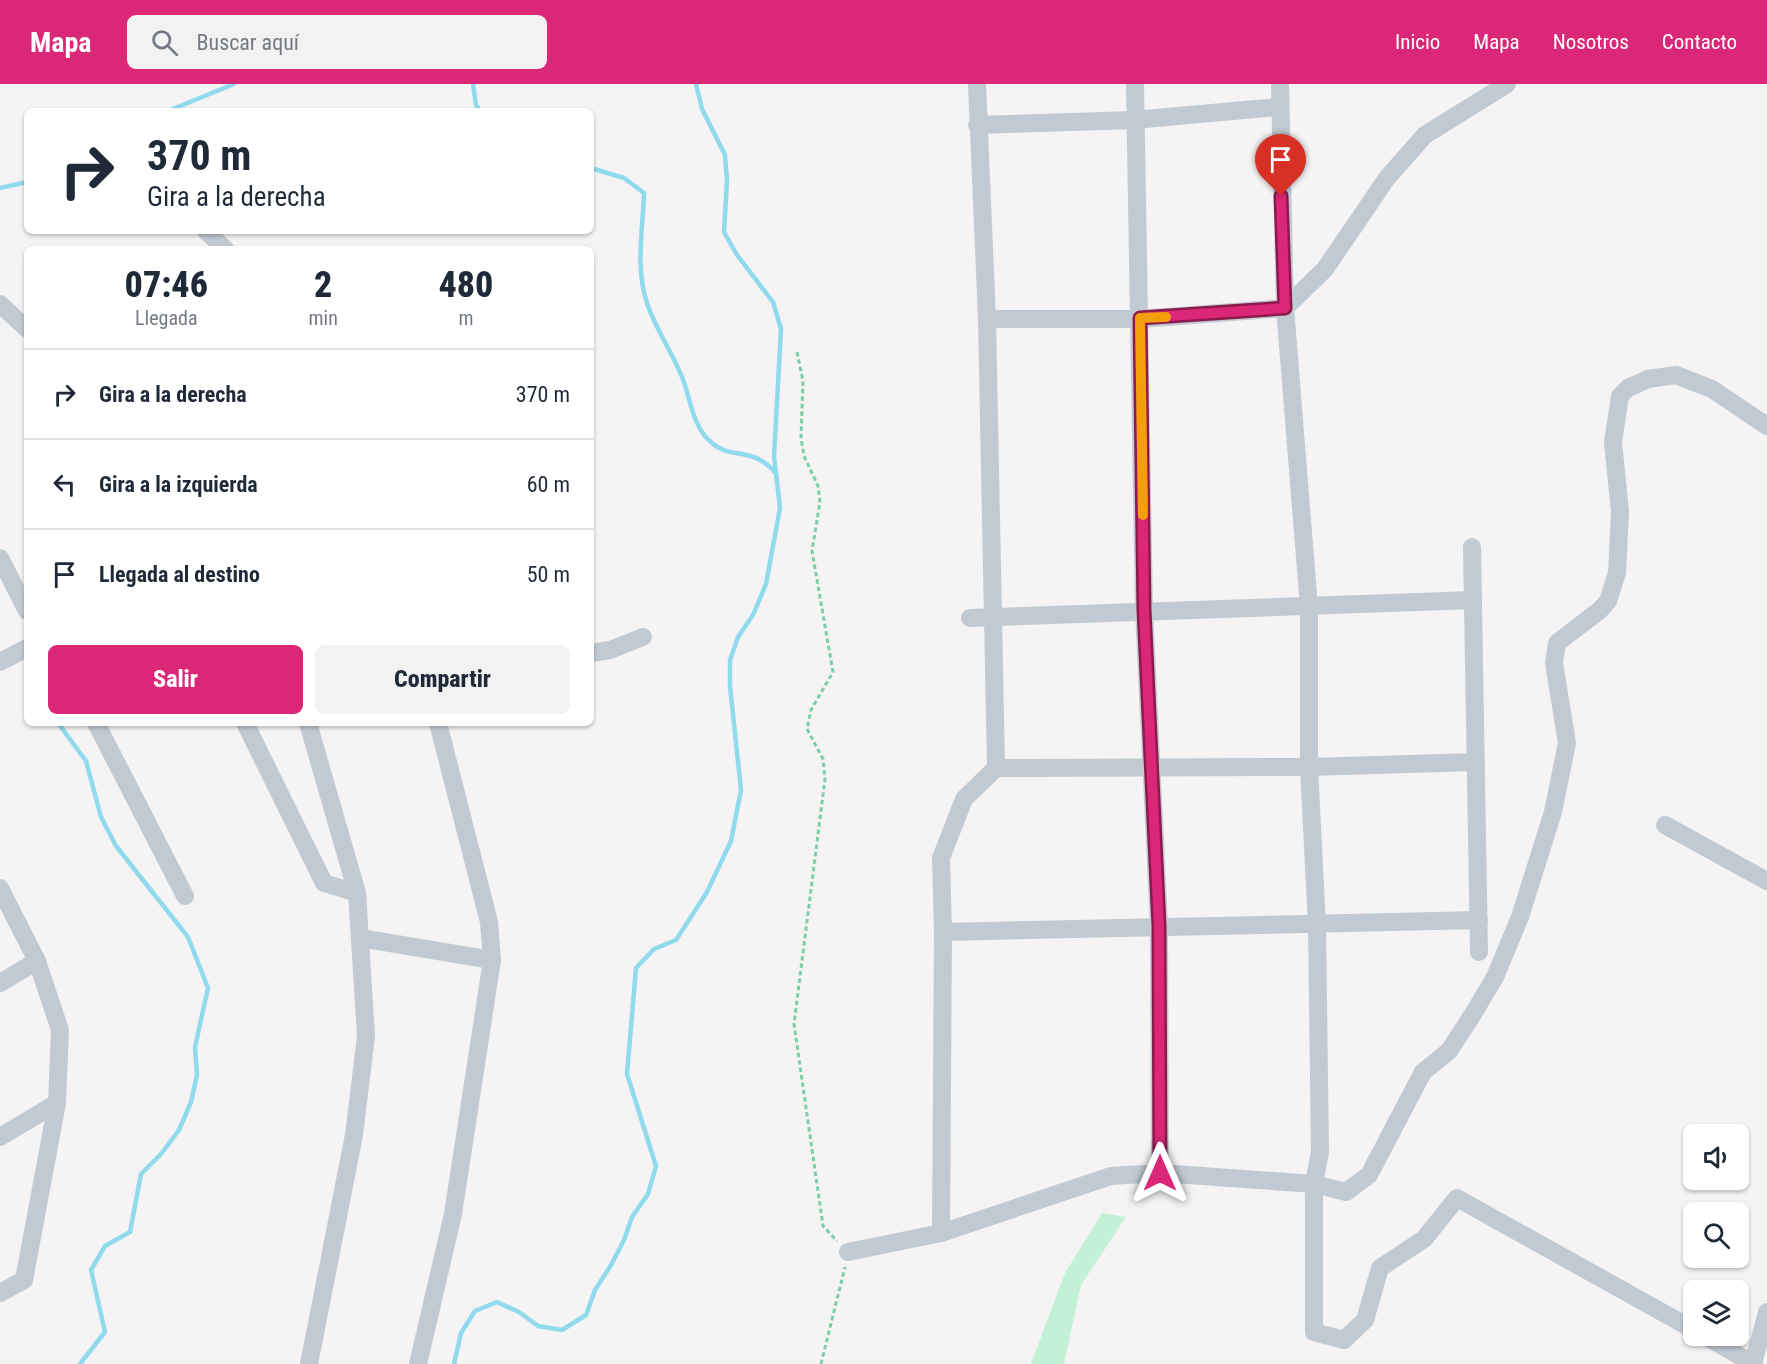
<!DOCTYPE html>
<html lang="es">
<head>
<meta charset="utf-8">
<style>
	:root { --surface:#fff; --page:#f2f2f3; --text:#1f2937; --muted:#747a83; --line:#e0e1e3; --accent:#db2777 }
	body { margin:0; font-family:"Roboto Condensed",sans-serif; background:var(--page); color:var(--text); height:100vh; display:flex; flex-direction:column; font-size:22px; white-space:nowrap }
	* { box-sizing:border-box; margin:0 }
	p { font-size:20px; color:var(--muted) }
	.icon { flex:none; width:33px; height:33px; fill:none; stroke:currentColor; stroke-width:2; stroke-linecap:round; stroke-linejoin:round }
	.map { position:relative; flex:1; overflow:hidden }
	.sheet { position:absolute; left:24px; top:162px; width:570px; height:480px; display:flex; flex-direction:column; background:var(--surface); border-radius:9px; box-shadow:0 2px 4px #0004 }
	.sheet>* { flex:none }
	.hud { position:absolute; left:24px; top:24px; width:570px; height:126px; border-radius:9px; box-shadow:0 2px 4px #0004; background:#fff; color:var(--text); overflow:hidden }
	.fabs { position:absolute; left:1683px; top:1040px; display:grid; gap:12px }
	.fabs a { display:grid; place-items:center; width:66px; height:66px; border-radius:9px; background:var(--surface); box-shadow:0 2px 4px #0004; font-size:30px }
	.pin { position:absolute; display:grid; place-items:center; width:51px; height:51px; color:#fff; margin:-62px -26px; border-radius:50% 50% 50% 0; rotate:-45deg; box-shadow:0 0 6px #0007 }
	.pin .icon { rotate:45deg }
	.me { position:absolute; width:66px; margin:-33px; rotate:0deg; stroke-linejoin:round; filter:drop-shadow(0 0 4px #0008) }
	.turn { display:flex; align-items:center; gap:21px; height:126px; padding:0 24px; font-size:27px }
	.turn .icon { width:78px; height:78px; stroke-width:2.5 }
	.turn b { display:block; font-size:42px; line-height:51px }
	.eta { display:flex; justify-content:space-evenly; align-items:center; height:102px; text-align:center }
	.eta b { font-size:36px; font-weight:800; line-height:42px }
	.primary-button { display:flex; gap:12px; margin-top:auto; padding:12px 24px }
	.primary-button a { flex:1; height:69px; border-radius:9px; background:var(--accent); color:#fff; font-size:24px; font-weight:800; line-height:69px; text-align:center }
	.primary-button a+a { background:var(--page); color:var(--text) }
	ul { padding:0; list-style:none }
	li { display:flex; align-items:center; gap:18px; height:90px; padding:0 24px; border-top:2px solid var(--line) }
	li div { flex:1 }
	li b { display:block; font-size:22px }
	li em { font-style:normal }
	header { display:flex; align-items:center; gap:36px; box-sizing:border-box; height:84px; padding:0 30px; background:var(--accent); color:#fff }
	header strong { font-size:28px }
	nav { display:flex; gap:33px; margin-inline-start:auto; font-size:21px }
	.search { width:420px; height:54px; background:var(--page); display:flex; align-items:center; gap:15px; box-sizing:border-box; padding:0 21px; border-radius:9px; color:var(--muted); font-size:22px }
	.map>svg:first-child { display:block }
</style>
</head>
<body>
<header>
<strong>Mapa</strong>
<div class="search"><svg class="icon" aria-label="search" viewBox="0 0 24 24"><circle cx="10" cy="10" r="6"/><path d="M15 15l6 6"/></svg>Buscar aquí</div>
<nav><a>Inicio</a><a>Mapa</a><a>Nosotros</a><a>Contacto</a></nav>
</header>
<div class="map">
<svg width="1767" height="1280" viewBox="0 0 1767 1280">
	<rect width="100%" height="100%" fill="#f5f3f3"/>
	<path fill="#c3f1d5" d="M1102,1129L1126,1133L1081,1201L1064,1280H1031L1065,1189Z"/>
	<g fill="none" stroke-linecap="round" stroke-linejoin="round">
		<g stroke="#90daee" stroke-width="4.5">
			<path d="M473,0L476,21L480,27"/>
			<path d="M168,27L234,0"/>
			<path d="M591,84L624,94L644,109C643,145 635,183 647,219C655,244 672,268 682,293C691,315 692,343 712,359C731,376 751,361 776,389"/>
			<path d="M0,104L27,98"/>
			<path d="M58,639L86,677L101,733L116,762L188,853L208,904L195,963L197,991L191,1018L179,1046L161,1070L141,1090L130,1148L105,1162L91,1186L105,1248L80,1280"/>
			<path d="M454,1280L461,1249L475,1227L497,1218L519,1228L538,1242L562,1246L586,1231L595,1206L611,1181L624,1156L632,1133L648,1110L656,1082L627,990L636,884L654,865L676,856L707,808L731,757L741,706L730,602V576L738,553L753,531L766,500L780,424L774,372L781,245L773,218L737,171L724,148L727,96L725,71L702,25L696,0"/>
		</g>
		<g stroke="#7ad0a6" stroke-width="3" stroke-dasharray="4.5 3" stroke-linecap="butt">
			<path d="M797,268L803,297L801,354L804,372L818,402L820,418L812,467L833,588L811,626L807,645L823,675L825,695L794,940L823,1142L837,1157"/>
			<path d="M821,1280L845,1183"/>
		</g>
		<g stroke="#c1cad2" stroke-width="18">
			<path d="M977,0L987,235L996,684"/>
			<path d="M1135,0L1144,526L1159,842L1160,1089"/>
			<path d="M1280,0L1285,224L1309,523V683L1317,842L1320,1068L1314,1100V1248L1344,1256L1365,1236L1380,1184L1424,1155L1457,1114L1694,1246"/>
			<path d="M977,41L1134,36L1278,23"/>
			<path d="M206,147L225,165"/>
			<path d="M0,220L27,245"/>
			<path d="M987,235H1140L1285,224L1325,185L1387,94L1425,51L1507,0"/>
			<path d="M1472,463L1479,868"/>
			<path d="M0,474L27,527"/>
			<path d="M970,534L1473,516"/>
			<path d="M591,569L610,566L643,553"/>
			<path d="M0,578L27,564"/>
			<path d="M96,639L185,812"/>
			<path d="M245,639L324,799L357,809"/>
			<path d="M308,639L357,809L366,952L354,1051L309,1280"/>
			<path d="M1665,741L1767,797"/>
			<path d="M0,804L37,877L60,946L57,1019L24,1196L0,1209"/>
			<path d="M943,848L941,774L964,715L996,684L1309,683L1476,678"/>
			<path d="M360,854L492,876"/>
			<path d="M0,899L37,877"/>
			<path d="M0,1053L57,1019"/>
			<path d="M941,1149L943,848L1479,836"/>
			<path d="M848,1168L941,1149L1111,1092L1160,1089L1314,1100L1346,1108L1369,1091L1423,988L1449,967L1473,930L1495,893L1520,833L1553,728L1567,659L1554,579L1557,559L1600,526L1608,517L1617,489L1620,428L1613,358L1620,312L1628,304L1648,295L1676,291L1712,305L1767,342"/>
			<path d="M1703,1251L1754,1280"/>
			<path d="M418,1280L453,1130L492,876L489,838L438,639"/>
			<path d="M1753,1280L1767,1228"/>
		</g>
	</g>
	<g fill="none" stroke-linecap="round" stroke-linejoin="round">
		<g stroke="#8e194d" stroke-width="15">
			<path id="route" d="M1160,1089L1159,842L1144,526L1140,234L1285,224L1281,112"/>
		</g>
		<use href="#route" stroke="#db2777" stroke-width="10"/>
		<path stroke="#f59e0b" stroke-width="10" d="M1143,431L1140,234L1166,233"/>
	</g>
</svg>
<div class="fabs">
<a><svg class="icon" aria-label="sound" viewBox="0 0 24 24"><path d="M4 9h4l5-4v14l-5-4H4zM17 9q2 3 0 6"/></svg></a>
<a><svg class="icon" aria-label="search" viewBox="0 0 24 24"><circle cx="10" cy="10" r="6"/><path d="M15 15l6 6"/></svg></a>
<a><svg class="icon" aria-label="layers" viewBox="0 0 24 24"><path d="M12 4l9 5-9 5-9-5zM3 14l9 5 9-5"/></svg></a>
</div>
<div class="pin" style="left:1281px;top:112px;background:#d93025"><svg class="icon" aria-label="arrive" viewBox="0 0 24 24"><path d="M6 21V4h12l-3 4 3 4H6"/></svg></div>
<svg class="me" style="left:1160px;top:1089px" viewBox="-20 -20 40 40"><path d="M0-17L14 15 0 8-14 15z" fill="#db2777" stroke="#fff" stroke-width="4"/></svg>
<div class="hud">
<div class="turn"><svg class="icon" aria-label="right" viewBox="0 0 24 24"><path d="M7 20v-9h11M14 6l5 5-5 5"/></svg><div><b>370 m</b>Gira a la derecha</div></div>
</div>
<section class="sheet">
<div class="eta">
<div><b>07:46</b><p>Llegada</p></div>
<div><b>2</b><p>min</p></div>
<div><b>480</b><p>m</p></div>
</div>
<ul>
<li><svg class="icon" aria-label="right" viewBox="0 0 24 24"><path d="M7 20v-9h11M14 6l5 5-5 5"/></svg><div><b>Gira a la derecha</b></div><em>370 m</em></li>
<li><svg class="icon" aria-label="left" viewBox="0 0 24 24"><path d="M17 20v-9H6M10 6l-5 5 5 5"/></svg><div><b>Gira a la izquierda</b></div><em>60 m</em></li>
<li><svg class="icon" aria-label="arrive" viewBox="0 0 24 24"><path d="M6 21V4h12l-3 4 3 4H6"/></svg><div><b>Llegada al destino</b></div><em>50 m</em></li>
</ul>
<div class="primary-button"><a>Salir</a><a>Compartir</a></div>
</section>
</div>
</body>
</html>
